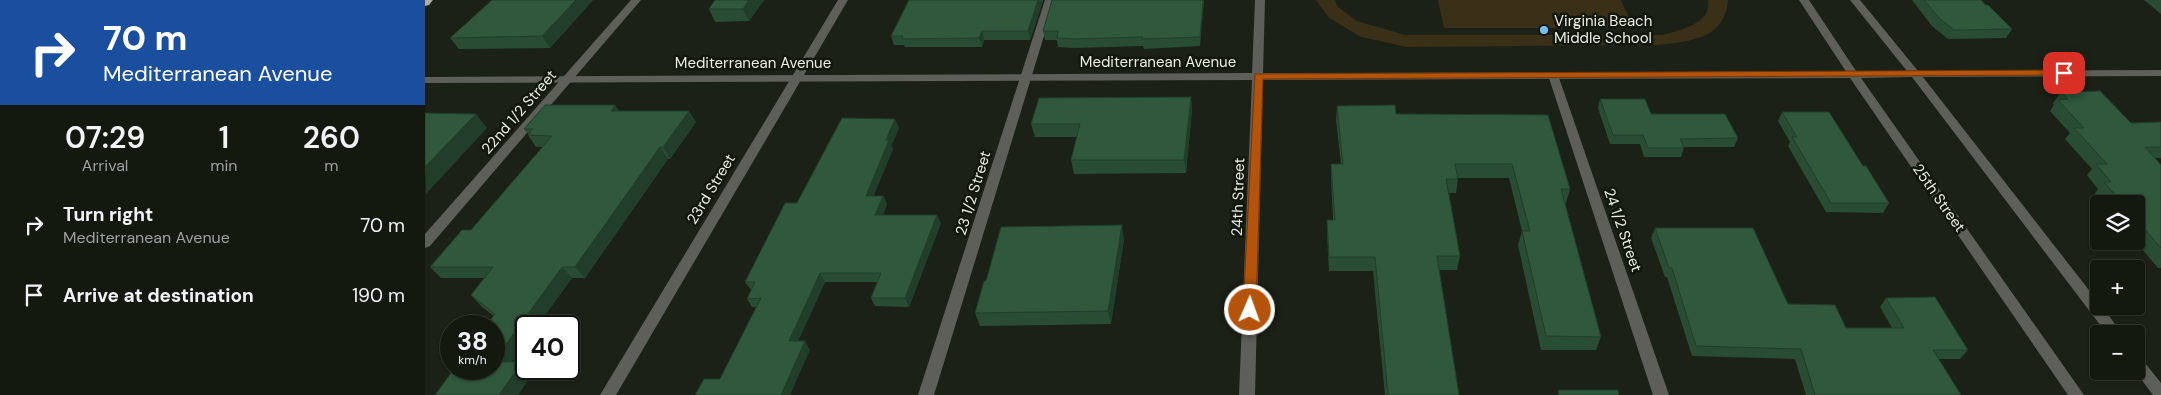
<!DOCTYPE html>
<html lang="en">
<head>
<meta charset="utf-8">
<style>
	:root { --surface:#141910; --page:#21261e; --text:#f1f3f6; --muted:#9da09f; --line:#333830 }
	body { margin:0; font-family:"DM Sans",sans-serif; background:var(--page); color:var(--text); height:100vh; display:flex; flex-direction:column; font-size:19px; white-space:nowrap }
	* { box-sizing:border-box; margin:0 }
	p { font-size:16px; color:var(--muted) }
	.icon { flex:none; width:28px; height:28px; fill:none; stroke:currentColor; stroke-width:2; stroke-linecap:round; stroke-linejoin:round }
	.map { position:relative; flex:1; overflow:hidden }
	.side { display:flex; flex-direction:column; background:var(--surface); width:425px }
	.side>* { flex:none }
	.hud { background:#1a4fa0; color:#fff; overflow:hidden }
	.tools { position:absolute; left:1665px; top:195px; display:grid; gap:10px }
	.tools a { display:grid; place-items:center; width:55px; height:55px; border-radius:5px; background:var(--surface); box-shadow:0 1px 4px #0004,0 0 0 1px var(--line); font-size:25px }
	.speed { position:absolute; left:15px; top:315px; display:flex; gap:10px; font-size:25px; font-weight:700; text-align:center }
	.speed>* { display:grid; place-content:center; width:65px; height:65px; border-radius:50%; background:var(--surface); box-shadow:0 1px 4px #0004,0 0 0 1px var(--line); line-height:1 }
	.speed small { font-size:12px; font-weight:400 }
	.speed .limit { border:2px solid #111; border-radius:8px; background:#fff; color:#111 }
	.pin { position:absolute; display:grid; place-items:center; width:42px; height:42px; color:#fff; margin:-21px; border-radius:10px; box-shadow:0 2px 8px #0006 }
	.me { position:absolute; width:55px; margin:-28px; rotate:2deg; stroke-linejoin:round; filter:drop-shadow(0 0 4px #0008) }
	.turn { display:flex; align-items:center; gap:18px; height:105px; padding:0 20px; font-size:22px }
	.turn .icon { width:65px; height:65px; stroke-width:2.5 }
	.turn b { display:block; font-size:35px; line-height:42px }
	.eta { display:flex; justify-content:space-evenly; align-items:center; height:85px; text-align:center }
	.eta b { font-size:30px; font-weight:600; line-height:35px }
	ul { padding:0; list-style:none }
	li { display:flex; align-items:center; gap:15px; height:70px; padding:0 20px }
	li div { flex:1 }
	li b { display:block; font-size:19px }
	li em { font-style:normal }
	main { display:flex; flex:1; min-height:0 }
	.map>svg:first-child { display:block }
</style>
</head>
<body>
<main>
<section class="side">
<div class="hud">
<div class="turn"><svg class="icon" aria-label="right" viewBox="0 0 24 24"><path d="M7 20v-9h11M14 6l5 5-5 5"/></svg><div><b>70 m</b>Mediterranean Avenue</div></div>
</div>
<div class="eta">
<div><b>07:29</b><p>Arrival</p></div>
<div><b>1</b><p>min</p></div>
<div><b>260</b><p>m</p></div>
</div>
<ul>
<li><svg class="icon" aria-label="right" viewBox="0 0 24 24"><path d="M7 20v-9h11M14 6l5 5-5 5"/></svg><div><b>Turn right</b><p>Mediterranean Avenue</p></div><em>70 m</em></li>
<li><svg class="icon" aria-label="arrive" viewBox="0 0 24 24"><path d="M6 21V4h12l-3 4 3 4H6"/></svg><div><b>Arrive at destination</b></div><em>190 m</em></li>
</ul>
</section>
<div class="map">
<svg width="1736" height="395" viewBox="0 0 1736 395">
	<rect width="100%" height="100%" fill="#1b2116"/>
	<g fill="#393017">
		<path d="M891,0H910L913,7L932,21L980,35H1237C1254,30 1287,24 1283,0H1303C1300,39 1266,41 1234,45L982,47L936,37L904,18Z"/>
		<path d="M1013,0H1196L1209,28H1019Z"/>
	</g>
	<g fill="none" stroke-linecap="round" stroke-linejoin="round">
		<g fill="#5f5f59" fill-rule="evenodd">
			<path d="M206,0H216L5,246L0,248V234Z"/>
			<path d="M413,0H423L191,395H175Z"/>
			<path d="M620,0H630L509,395H493Z"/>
			<path d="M1374,0H1384L1433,74L1432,76H1424Z"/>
			<path d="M1425,0H1435L1493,71L1736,70V76L1490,77L1486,76Z"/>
			<path d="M1128,72L1133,75L1244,395H1228L1123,75Z"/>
		</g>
		<g fill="#5f5f59" fill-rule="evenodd">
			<path d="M830,0H840L838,73L1494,72L1674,303V306H1677L1697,334H1682L1487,77L1436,78L1659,395H1643L1425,78L838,80L830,395H814L827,80L0,83V77L827,73Z"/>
			<path d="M1711,356L1716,358L1736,383V395H1728L1710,371H1711Z"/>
		</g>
		<path fill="#adaea0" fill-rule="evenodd" d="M0,0H8L4,5L0,6Z"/>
	</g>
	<g fill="#284c34">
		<path d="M168,0L125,48L34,49L25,38Z"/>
		<path d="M290,0H339L324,21L290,22L284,9Z"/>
		<path d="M484,0H618V1L605,40H559L557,47H480L479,45H469L466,36Z"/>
		<path d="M779,0L775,46L719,49L718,46L650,48L633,47L632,40H620L618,31Z"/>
		<path d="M1487,0H1556L1587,29L1581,38L1523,39L1507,26Z"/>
		<path d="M1719,0H1736V14Z"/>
		<path d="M1636,92L1706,123L1736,122V158H1730L1736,165V268H1733L1710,241H1711V204H1679L1670,193L1673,189L1662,175L1667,169L1640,139L1645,133L1625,111L1629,105L1628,103Z"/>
		<path d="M766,97L767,110L761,173L649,174L646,160L652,137H610L606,124Z"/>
		<path d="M1175,99L1313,138L1309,147H1259L1256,157H1219L1215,144H1185L1173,108Z"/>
		<path d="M190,105L194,111L271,122L245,159H243L160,278H147L112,326H101L87,362L108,373L93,395L69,316L57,307L46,295L59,278H16L5,267L46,230L118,147H111L103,135H104L99,129Z"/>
		<path d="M912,106L971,114L1123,115L1145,189L1141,203H1140L1176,337L1171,350H1116L1093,245L1097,231L1084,178H1033L1031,193H1024L1035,256L1032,270H1014L1034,395H960L948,271H904L902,234V220H908L906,178V164H916L911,120Z"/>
		<path d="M1357,112L1438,166L1464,203L1458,213L1401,212L1363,146L1365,142L1353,121Z"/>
		<path d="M474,128L466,146L468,149L448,196H458L462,204L458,215L516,223L484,307L450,306L446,298L452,282H400L373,341L385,350L295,379L331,307H327L322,299L326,290L320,282L372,203Z"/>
		<path d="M1230,228L1363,304L1421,328H1467L1455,307L1461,298L1543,350L1535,359H1514L1536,395H1381L1370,359L1267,356L1242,277H1240L1226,238Z"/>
		<path d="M699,239L686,324L555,326L550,313L561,281Z"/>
	</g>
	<g fill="#213e2b">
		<path d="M151,0H168L125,48L117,36Z"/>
		<path d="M324,0H339L324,21L318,9Z"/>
		<path d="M613,0L618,1L605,40L603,31Z"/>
		<path d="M778,0H779L775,46V37Z"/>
		<path d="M557,31L559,40L557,47L554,38Z"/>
		<path d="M766,97L767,110L761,173L759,160Z"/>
		<path d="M190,105L197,116L186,111Z"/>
		<path d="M264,111L271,122L245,159L238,147Z"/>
		<path d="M51,114L62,128L1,194L0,167Z"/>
		<path d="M470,119L474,128L466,146L468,149L445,205L441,196Z"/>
		<path d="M235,147L243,159L160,278L150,267Z"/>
		<path d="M458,196L462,204L454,224L450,215Z"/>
		<path d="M512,215L516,223L484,307L480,298Z"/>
		<path d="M697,225L699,239L686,324L683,311Z"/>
		<path d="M137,267L147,278L112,326H101V342L79,373L69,362V361Z"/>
		<path d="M395,273L400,282L369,350L364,341Z"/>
		<path d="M380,341L385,350L365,395H356Z"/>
		<path d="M97,362L101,366V369H104L108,373L93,395H74Z"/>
	</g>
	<g fill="#2f583d" stroke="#213e2b">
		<path d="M67,0H151L117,36L25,38Z"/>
		<path d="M290,0H324L318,9H284Z"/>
		<path d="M484,0H613L603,31H557L554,38L477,39L478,36H466Z"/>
		<path d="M627,0H778L775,37L717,39L718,37L648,39L632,38L633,31H618Z"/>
		<path d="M1499,0H1556L1560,5H1563L1587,29L1529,30L1513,17Z"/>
		<path d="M1675,91L1706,123L1736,122V147H1720L1736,165V248L1711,219V204H1698L1679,182H1686L1671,164H1682L1649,128H1659L1633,100L1643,99L1636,92Z"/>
		<path d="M766,97L759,160H646L655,124H606L614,98Z"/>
		<path d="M1175,99H1220L1226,114H1300L1313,138L1255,139L1259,148H1223L1218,135H1188Z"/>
		<path d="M120,105H190L186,111H264L238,147H235L150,267H137L69,361V326H61L70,314L46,295L68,267H5L37,230H46L127,136L103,135L108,129H99Z"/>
		<path d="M970,105L971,114L1123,115L1145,189H1136L1176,337L1121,336L1097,231H1105L1087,164H1030L1033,179H1021L1035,256H1012L1034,395H963L950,257H904L902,220H910L906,164H918L912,106Z"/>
		<path d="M1357,112H1404L1438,166H1441L1464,203H1406L1367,137H1372Z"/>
		<path d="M0,113L51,114L0,167Z"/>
		<path d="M417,118L470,119L461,140H464L441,196H458L450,215H512L480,298H446L456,273H395L364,341H380L356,395H270L279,379H295L336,298L322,299L330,282H320L360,203H372Z"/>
		<path d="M697,225L683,311L550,313L559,281H561L576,227Z"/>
		<path d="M1230,228H1328L1363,304L1410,305L1421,328H1479L1461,298L1510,297L1543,350H1508L1536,395H1390L1376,349L1271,346L1247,268H1244Z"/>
		<path d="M69,362H97L74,395H10L29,369H69Z"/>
		<path d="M1133,390H1193L1194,395H1134Z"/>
	</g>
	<path fill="#b45309" stroke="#753606" d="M1639,70L1644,73L1643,75L838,79L831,310L829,313H820L818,310L830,74Z"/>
	<circle fill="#74c0f6" stroke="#12170e" stroke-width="2" cx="1119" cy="30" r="5"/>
	<g text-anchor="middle" stroke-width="5" stroke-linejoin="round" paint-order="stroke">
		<g font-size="15" fill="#eaeee7" stroke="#12170e" text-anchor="start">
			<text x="1129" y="26">Virginia Beach<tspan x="1129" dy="17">Middle School</tspan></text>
		</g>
		<g font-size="15" fill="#eaeee7" stroke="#12170e">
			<text x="733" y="67">Mediterranean Avenue</text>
			<text x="328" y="68">Mediterranean Avenue</text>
			<text transform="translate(94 112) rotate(-49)" y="5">22nd 1/2 Street</text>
			<text transform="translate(286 189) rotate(-59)" y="5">23rd Street</text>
			<text transform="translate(548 193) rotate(-73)" y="5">23 1/2 Street</text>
			<text transform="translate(813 197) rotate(-88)" y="5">24th Street</text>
			<text transform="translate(1514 198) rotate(55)" y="5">25th Street</text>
			<text transform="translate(1198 230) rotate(71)" y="5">24 1/2 Street</text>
		</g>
	</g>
</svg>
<div class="tools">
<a><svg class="icon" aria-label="layers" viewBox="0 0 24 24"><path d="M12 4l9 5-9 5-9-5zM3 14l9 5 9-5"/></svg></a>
<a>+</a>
<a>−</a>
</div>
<div class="speed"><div>38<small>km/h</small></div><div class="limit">40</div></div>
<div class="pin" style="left:1639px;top:73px;background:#d93025"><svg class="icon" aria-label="arrive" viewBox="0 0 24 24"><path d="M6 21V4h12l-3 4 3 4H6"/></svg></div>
<svg class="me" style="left:825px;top:310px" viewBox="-20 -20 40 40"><circle r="17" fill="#b45309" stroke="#fff" stroke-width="3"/><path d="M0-11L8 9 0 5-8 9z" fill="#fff"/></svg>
</div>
</main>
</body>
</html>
